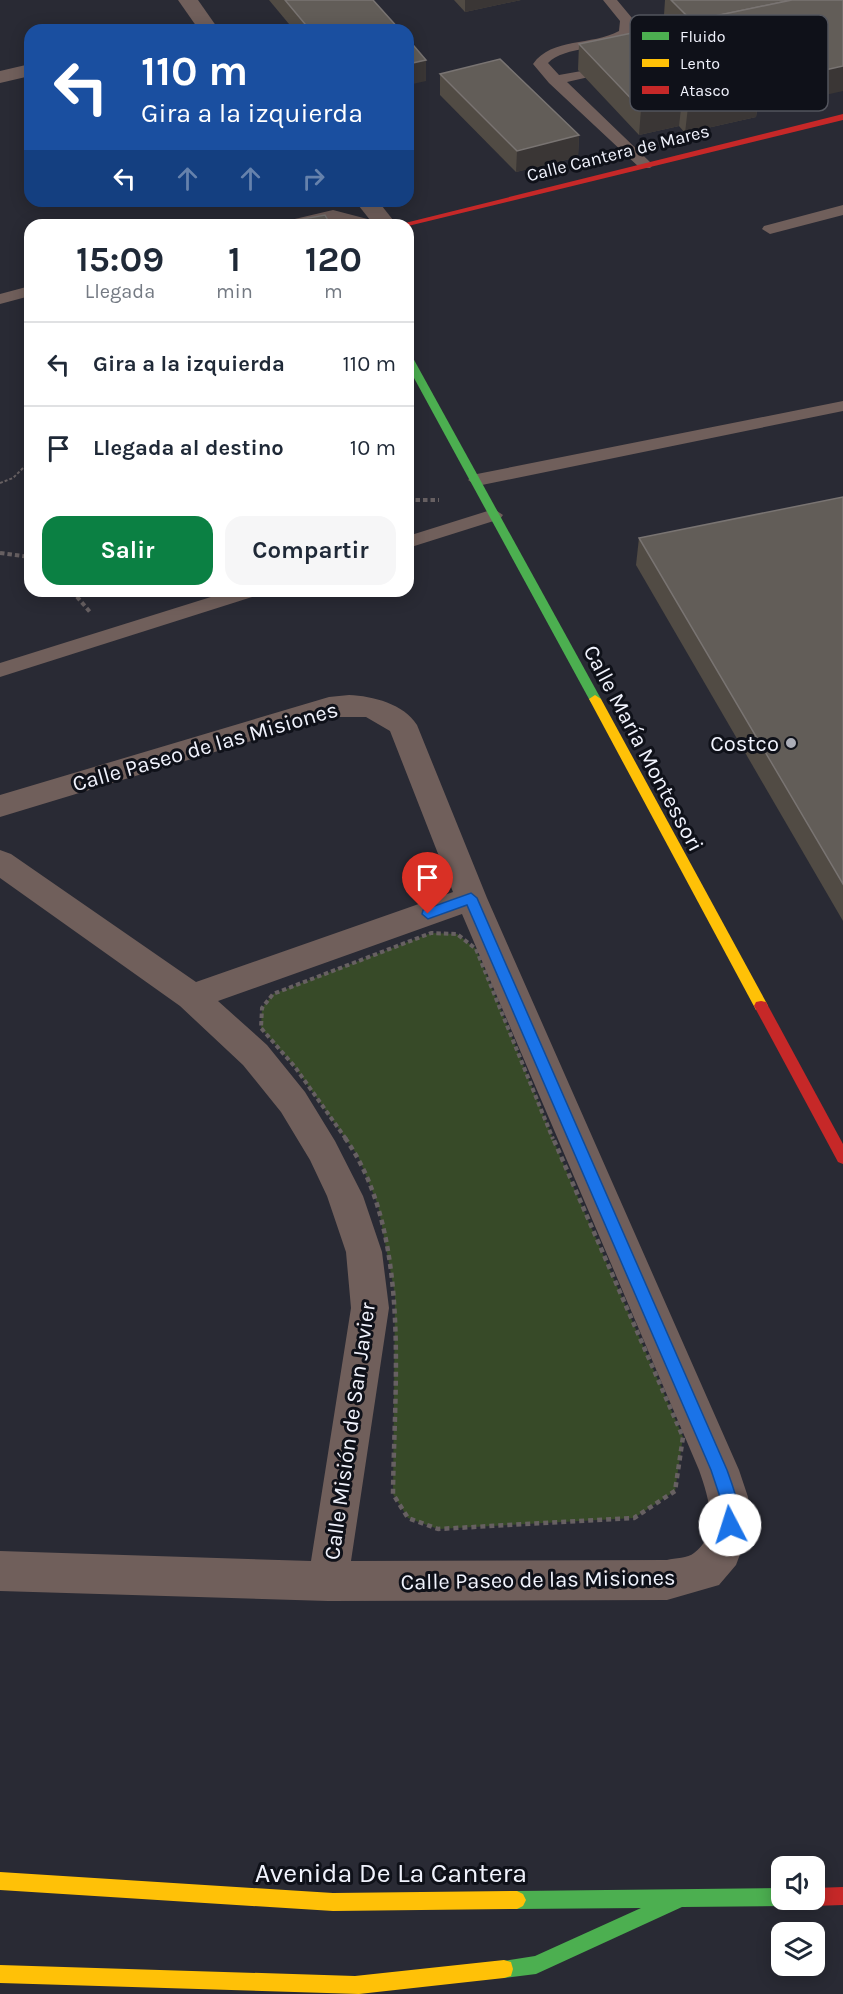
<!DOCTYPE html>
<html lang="es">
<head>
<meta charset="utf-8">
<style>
	:root { --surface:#fff; --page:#f6f6f7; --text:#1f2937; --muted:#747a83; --line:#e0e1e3; --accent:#0b8043 }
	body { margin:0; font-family:Karla,sans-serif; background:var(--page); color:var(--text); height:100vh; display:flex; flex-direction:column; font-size:22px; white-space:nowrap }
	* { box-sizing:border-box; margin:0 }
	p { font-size:20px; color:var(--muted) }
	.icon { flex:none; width:33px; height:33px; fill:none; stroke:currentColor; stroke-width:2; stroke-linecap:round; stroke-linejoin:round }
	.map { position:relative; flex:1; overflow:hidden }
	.panel { position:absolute; left:24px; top:219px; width:390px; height:378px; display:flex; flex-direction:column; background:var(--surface); border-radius:18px; box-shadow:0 3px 15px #0003 }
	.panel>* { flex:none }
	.top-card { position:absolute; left:24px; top:24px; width:390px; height:183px; border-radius:18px; box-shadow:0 3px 15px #0003; background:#1a4fa0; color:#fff; overflow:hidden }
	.controls { position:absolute; left:771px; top:1856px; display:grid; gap:12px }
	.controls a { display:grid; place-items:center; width:54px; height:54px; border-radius:12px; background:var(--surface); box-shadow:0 3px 15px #0003; font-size:30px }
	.pin { position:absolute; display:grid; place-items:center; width:51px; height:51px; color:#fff; margin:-62px -26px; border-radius:50% 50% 50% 0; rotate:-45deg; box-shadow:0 0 6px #0007 }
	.pin .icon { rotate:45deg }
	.me { position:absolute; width:66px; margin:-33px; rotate:355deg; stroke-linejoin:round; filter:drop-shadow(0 0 4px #0008) }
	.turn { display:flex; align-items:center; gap:21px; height:126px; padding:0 18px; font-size:27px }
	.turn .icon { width:78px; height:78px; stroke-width:2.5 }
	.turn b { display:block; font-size:42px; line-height:51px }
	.lanes { display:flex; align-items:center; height:57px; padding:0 18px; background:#0003; justify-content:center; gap:30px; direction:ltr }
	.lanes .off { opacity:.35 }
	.eta { display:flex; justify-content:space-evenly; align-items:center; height:102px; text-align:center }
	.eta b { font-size:36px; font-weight:700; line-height:42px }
	.cta { display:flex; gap:12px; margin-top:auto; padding:12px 18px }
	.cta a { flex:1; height:69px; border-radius:18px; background:var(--accent); color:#fff; font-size:24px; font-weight:700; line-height:69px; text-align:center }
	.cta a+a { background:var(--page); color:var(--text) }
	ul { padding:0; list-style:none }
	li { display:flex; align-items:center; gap:18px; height:84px; padding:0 18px; border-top:2px solid var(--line) }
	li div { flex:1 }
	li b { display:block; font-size:22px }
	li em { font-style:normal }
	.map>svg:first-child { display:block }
</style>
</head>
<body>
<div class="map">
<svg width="843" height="1994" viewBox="0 0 843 1994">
	<rect width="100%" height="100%" fill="#292a34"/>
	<path fill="#374a28" d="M431,933L457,934L476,949L560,1156L683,1437L675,1491L634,1518L438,1529L408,1518L393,1494L395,1295L378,1205L358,1156L295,1067L261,1028L262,1008L273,994Z"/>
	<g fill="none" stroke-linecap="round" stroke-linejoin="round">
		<path stroke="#676062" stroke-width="2" stroke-dasharray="3 2" stroke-linecap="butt" d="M0,483L13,478L30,461"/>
		<g stroke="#676062" stroke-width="4" stroke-dasharray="4.5 3" stroke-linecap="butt">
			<path d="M408,500H439"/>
			<path d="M0,553L30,557"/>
			<path d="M72,591L90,612"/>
			<path d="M346,1139L295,1067L261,1028L262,1008L273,994L431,933L457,934L476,949L553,1139"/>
		</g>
		<path stroke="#676062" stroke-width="4.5" stroke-dasharray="5 4" stroke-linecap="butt" d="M345,1138C412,1232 394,1384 393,1494L408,1518L438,1529L634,1518L675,1491L683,1437L553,1138"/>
		<g fill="#705f5b" fill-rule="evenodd">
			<path d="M603,0H617L632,18L634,21L631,36C608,49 564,46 548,63L559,75L615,65V71L567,82L650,162L653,165L650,168H640L549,83L533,64C552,37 592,46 619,31L620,21Z"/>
			<path d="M843,205V215L770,234L762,229L764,226Z"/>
			<path d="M333,210L379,222L381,225H354L333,220L309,225H280L282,222Z"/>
			<path d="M30,286V296L0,304V294Z"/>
			<path d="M843,401V411L477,486L468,480L477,474Z"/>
			<path d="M494,509L503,515L500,519L408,548V536Z"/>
			<path d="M230,591H260L258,595L0,677V663Z"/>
		</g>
		<g fill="#705f5b" fill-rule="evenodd">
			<path d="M178,0H198L219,30H199Z"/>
			<path d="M30,64V76L0,83V71Z"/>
			<path d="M355,201H378L397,225H374Z"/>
			<path d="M349,695C373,696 404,704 417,725L487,898L739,1470L748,1497L751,1525L736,1565L719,1585L667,1600L328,1601L0,1591V1551L311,1561L351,1308L346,1252L327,1196L310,1160L281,1112L243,1065L180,1006L0,878V850L11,854L196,982L453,892L390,731L366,717H330L0,817V795L329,697ZM462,914L699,1470C708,1496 721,1533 694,1553C688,1558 675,1558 667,1560L351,1561L389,1308L382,1252L363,1196L335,1141L305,1092L267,1045L218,1001Z"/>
		</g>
		<g fill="#4caf50" fill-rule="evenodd">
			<path d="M408,355L413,358L601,699L599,702H591L589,699L408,367Z"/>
			<path d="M782,1888V1899H790L788,1903L782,1906L682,1907L536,1974L504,1978L497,1976L495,1969L497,1962L535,1956L641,1908L517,1909L511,1906L508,1900L511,1894L517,1891Z"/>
		</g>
		<g fill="#ffc107" fill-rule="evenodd">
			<path d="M595,695L601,699L766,1002L768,1006L766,1010H756L589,699Z"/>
			<path d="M0,1872L333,1893L517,1891L523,1894L526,1900L523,1906L517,1909L333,1911L0,1890Z"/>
			<path d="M504,1960L511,1962L513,1969L511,1976L504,1978L359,1994L0,1983V1965L355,1976Z"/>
		</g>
		<g fill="#c62828" fill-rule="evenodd">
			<path d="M843,114V120L408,226L397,225Z"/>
			<path d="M761,1001L766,1002L843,1144V1164L838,1162L754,1006L756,1002Z"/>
			<path d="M843,1887V1905L814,1906L808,1903L806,1899H814V1888Z"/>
		</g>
	</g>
	<g fill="#514b44">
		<path d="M269,0H373L400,30H294Z"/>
		<path d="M454,0H521L465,12Z"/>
		<path d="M665,0H843L757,110L756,117L685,133L679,126L639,135L578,70L579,44L673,25L664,15Z"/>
		<path d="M440,74L579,135L578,157L516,172L440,95Z"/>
		<path d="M843,497V921L636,565L639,538Z"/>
	</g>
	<g fill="#3a3635">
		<path d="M465,0H521L465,12Z"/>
		<path d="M426,60V81L408,85V64Z"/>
		<path d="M843,66V91L757,110L756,117L685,133L688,107L754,86Z"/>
		<path d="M682,100L679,126L639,135L641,109Z"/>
		<path d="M579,135L578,157L516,172L517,151Z"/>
	</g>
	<g fill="#625d58" stroke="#797472" stroke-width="1.5">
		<path d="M285,0H373L400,30H310Z"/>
		<path d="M671,0H792L692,21Z"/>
		<path d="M792,0H843V66L754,86L760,91L688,107L682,100L641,109L579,44Z"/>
		<path d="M408,39L426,60L408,64Z"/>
		<path d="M500,59L579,135L517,151L440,74Z"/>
		<path d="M325,215L330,224L276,225L275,224Z"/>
		<path d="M843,497V884L639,538Z"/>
	</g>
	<path fill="#1a73e8" stroke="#114b97" stroke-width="1.5" d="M471,893L477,898L727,1470C733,1487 744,1513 736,1531L730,1533L725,1531L720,1497L711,1470L467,905L428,919L422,914L423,910Z"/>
	<circle fill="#abadb7" stroke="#0f1119" stroke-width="2" cx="791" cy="743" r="6"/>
	<g text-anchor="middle" stroke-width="6" stroke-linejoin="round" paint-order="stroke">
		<g font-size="18" fill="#f1f3fd" stroke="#0f1119">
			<text transform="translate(618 153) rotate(-14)" y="6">Calle Cantera de Mares</text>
		</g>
		<g font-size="22" fill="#f1f3fd" stroke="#0f1119" text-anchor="end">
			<text x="779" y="751">Costco</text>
		</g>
		<g font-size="22" fill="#f1f3fd" stroke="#0f1119">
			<text transform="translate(205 746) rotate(-16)" y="8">Calle Paseo de las Misiones</text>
			<text transform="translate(644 748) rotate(62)" y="8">Calle María Montessori</text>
			<text transform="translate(349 1431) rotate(-82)" y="8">Calle Misión de San Javier</text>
			<text transform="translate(538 1579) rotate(-1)" y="8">Calle Paseo de las Misiones</text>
		</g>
		<g font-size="27" fill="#f1f3fd" stroke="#0f1119">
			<text x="391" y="1882">Avenida De La Cantera</text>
		</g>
	</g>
	<rect x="630" y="15" width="198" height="96" rx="9" fill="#0f1119" stroke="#53555d" stroke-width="1.5"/>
	<rect x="642" y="32" width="27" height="8" fill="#4caf50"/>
	<rect x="642" y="59" width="27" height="8" fill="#ffc107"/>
	<rect x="642" y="86" width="27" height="8" fill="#c62828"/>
	<g font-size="16" fill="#f1f3fd">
		<text x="680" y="42">Fluido</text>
		<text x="680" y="69">Lento</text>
		<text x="680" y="96">Atasco</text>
	</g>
</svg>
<div class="controls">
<a><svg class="icon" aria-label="sound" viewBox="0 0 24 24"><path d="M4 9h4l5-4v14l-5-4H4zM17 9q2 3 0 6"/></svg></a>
<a><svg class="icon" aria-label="layers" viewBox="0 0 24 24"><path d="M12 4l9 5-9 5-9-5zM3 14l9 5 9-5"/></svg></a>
</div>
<div class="pin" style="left:428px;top:914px;background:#d93025"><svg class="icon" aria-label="arrive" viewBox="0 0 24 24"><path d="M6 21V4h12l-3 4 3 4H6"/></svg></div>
<svg class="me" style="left:730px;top:1525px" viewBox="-20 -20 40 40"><circle r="19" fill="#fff"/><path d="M0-13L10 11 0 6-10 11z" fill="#1a73e8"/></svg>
<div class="top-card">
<div class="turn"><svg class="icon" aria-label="left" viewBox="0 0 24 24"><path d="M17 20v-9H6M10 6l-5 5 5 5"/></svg><div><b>110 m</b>Gira a la izquierda</div></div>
<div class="lanes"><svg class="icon" aria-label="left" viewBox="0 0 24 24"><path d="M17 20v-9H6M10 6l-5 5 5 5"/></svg><svg class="icon off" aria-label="ahead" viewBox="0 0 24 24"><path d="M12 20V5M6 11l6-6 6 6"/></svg><svg class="icon off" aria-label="ahead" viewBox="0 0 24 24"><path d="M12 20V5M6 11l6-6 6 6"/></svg><svg class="icon off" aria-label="right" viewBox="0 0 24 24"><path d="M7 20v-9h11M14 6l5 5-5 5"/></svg></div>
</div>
<section class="panel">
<div class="eta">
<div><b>15:09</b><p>Llegada</p></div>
<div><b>1</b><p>min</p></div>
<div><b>120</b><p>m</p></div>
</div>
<ul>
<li><svg class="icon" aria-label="left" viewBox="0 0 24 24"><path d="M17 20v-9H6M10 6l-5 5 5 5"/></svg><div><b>Gira a la izquierda</b></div><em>110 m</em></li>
<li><svg class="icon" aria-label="arrive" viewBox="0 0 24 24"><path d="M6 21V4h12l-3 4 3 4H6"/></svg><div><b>Llegada al destino</b></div><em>10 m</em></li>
</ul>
<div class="cta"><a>Salir</a><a>Compartir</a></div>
</section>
</div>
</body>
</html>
